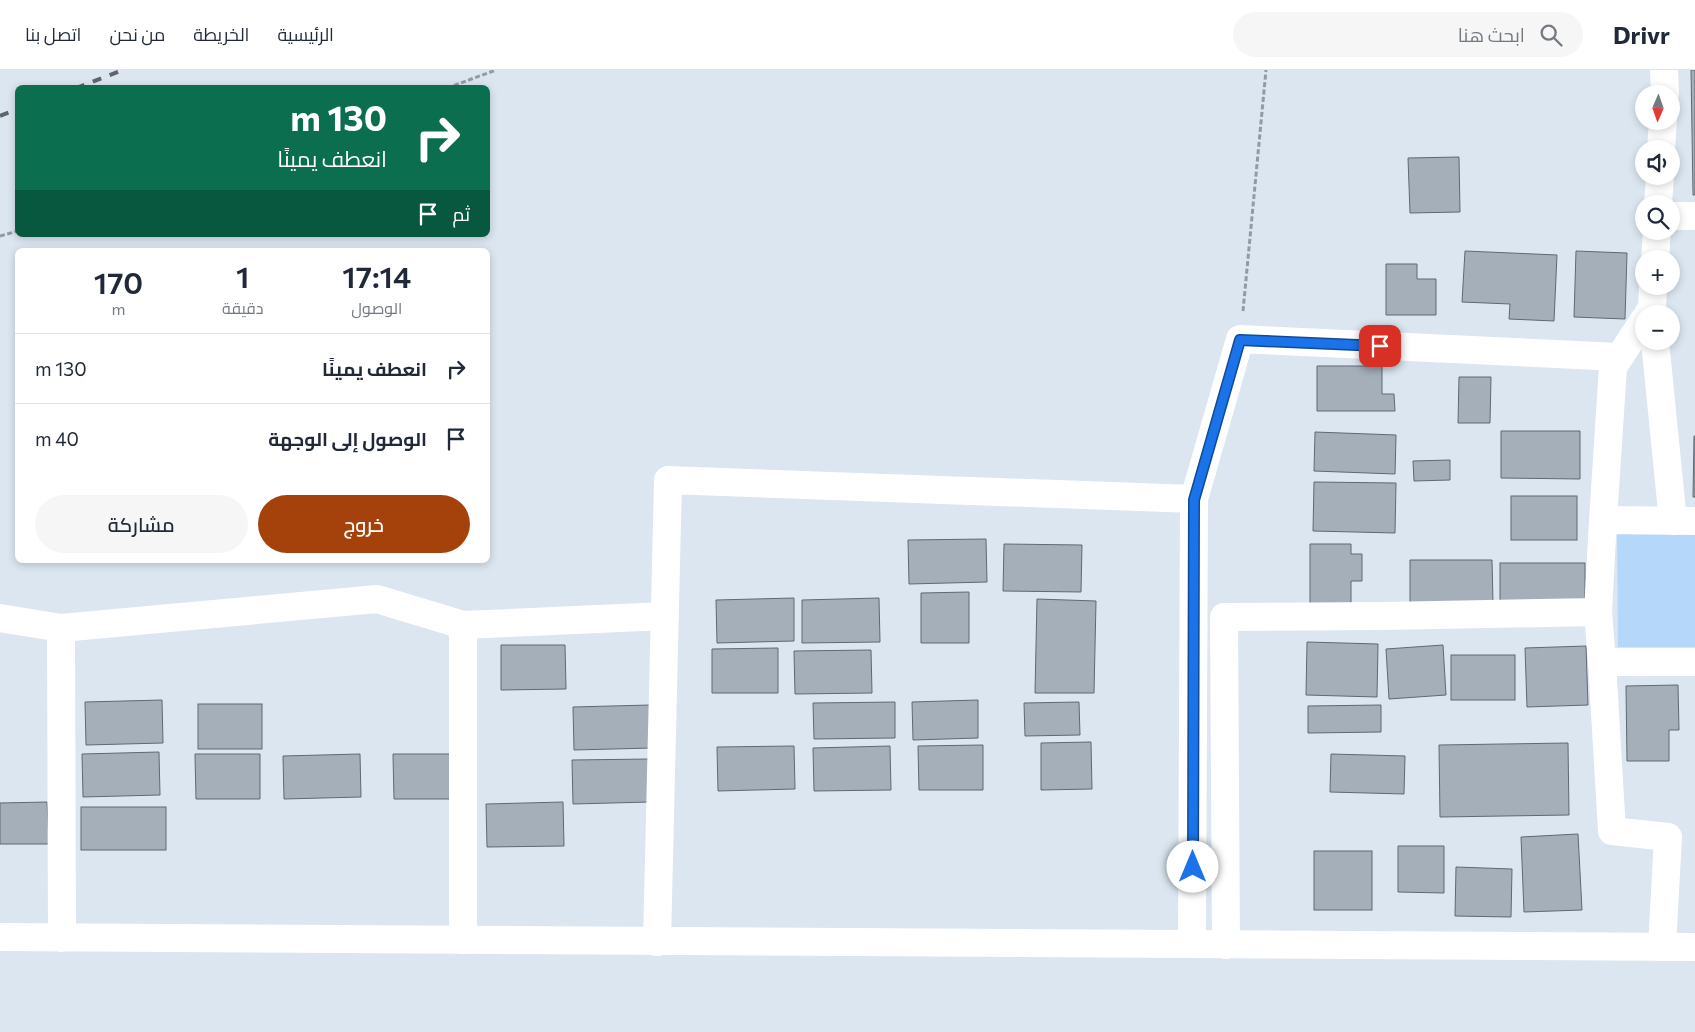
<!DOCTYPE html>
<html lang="ar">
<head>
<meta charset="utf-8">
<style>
	:root { --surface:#fff; --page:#f6f6f7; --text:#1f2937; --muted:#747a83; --line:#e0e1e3; --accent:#a5410b }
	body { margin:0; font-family:Commissioner,Cairo,sans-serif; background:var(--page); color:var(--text); direction:rtl; height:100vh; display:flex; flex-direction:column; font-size:19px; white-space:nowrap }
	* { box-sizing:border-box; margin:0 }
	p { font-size:16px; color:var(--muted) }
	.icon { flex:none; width:28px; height:28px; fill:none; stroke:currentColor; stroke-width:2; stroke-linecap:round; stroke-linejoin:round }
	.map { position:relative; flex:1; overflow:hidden; direction:ltr }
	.sheet { position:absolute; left:15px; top:178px; width:475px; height:315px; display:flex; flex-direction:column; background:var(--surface); border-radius:8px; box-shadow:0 2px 8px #0003; direction:rtl }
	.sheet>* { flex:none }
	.guide { position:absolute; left:15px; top:15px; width:475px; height:152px; border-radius:8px; box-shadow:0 2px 8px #0003; direction:rtl; background:#0b6e4f; color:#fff; overflow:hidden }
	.needle { width:32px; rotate:182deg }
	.buttons { position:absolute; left:1635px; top:15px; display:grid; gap:10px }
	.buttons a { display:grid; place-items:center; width:45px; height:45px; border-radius:50%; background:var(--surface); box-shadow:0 2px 8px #0003; font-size:25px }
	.pin { position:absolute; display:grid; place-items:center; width:42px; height:42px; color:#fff; margin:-21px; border-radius:10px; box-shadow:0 2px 8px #0006 }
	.me { position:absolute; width:55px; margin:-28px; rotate:0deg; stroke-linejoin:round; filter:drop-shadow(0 0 4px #0008) }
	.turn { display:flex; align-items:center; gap:18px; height:105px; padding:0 20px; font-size:22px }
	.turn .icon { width:65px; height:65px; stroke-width:2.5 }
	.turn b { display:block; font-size:35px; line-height:42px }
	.then { display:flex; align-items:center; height:48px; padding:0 20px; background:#0003; gap:10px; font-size:19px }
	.eta { display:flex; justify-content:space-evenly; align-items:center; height:85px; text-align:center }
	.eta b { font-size:30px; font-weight:600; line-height:35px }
	.action { display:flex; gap:10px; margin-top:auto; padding:10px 20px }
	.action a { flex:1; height:58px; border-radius:30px; background:var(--accent); color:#fff; font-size:20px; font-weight:600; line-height:58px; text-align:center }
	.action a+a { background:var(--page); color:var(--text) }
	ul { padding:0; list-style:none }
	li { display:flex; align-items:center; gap:15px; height:70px; padding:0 20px; border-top:1px solid var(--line) }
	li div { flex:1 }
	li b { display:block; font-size:19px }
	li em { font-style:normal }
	header { display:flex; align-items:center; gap:30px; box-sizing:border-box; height:70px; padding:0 25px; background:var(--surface); border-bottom:1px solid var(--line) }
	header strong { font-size:24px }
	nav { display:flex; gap:28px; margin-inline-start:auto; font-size:18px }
	.search { width:350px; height:45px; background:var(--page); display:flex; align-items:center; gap:12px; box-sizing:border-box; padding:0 18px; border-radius:28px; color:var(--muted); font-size:19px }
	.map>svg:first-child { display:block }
</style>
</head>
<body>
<header>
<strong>Drivr</strong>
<div class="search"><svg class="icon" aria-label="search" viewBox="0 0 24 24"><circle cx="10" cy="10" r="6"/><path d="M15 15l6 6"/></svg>ابحث هنا</div>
<nav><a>الرئيسية</a><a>الخريطة</a><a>من نحن</a><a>اتصل بنا</a></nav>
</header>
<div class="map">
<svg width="1695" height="962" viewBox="0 0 1695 962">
	<rect width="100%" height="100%" fill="#dbe6f0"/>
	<path fill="#b5d7f9" d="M1617,460L1695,461V577H1618Z"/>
	<g fill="#a5afba" stroke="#606972">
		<path d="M1691,0H1695V125H1693Z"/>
		<path d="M1459,87L1460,142L1410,143L1408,88Z"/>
		<path d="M1465,181L1557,185L1554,251L1509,249L1510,234L1462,232Z"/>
		<path d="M1576,181L1627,183L1625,249L1574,247Z"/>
		<path d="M1386,194H1417V209H1436V245H1386Z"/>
		<path d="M1317,296H1382V324H1394L1395,341H1317Z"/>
		<path d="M1459,307H1491L1490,353H1458Z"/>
		<path d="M1501,361H1580V409L1501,408Z"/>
		<path d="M1315,362L1396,365L1395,404L1314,401Z"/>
		<path d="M1694,366H1695V427H1693Z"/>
		<path d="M1450,390V410L1414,411L1413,391Z"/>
		<path d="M1314,412L1396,413L1395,463L1313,461Z"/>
		<rect x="1511" y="426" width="66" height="44"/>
		<path d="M986,469L987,512L909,514L908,470Z"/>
		<path d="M1004,474L1082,475L1081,522L1003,521Z"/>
		<path d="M1310,474H1351V484H1362V511H1351V536L1310,535Z"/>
		<path d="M1410,490H1492L1493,533L1410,534Z"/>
		<rect x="1500" y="493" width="85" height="44"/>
		<path d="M969,522V573H921V523Z"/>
		<path d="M794,528V571L717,573L716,530Z"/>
		<path d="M879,528L880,572L802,573V530Z"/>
		<path d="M1037,529L1096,531L1094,623H1035Z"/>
		<path d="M1307,572L1378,574L1377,627L1306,625Z"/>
		<path d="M501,575H565L566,619L501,620Z"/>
		<path d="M1443,575L1446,625L1389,629L1386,579Z"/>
		<path d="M1586,576L1588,635L1527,637L1525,578Z"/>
		<path d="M778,578V623H712V579Z"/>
		<path d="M871,580L872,623L795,624L794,581Z"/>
		<rect x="1451" y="585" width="64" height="45"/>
		<path d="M1678,615L1679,660H1669V691H1627L1626,616Z"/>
		<path d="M162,630L163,673L86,675L85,632Z"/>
		<path d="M978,630V668L913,670L912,632Z"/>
		<path d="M895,632V668L814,669L813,633Z"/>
		<path d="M1079,632L1080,665L1025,666L1024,633Z"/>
		<rect x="198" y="634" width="64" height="45"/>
		<path d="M650,635L652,678L574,680L573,637Z"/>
		<path d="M1381,635V662L1308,663V636Z"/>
		<path d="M1091,672L1092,719L1041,720V673Z"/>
		<path d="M1568,673L1569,745L1440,747L1439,675Z"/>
		<path d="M983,675V720H919L918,676Z"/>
		<path d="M794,676L795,719L718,721L717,677Z"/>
		<path d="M890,676L891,720L814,721L813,678Z"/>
		<path d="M159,682L160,725L83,727L82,684Z"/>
		<path d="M195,684H260V729H196Z"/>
		<path d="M360,684L361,727L284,729L283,686Z"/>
		<path d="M393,684H457V729H394Z"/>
		<path d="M1331,684L1405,686L1404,724L1330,722Z"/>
		<path d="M649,689L650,732L573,734L572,690Z"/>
		<path d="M47,732L49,774H0V733Z"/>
		<path d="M563,732L564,776L487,777L486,734Z"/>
		<rect x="81" y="737" width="85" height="43"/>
		<path d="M1578,764L1582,840L1524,842L1521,767Z"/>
		<path d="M1398,776H1444V823L1398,822Z"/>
		<rect x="1314" y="781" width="58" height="59"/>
		<path d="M1456,797L1512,799L1511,847L1455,846Z"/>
	</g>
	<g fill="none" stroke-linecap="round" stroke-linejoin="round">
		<g stroke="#929aa2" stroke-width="3" stroke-dasharray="5 2.5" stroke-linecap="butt">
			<path d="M447,18L496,0"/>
			<path d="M0,166L18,161"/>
			<path d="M1243,241L1266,0"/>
		</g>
		<g stroke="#fff" stroke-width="28">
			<path d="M1664,0L1665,24"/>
			<path d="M1661,79L1663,51"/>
			<path d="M1658,134L1660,106"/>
			<path d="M1671,146H1695"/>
			<path d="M1655,189L1657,161"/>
			<path d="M1648,244L1652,238L1653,216"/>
			<path d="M1655,271L1673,451"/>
			<path d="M1603,450L1613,297L1644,250"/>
			<path d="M1598,542L1602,592H1695"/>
			<path d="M0,548L61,558L377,529L463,555L665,546"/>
			<path d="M463,555V870"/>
			<path d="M61,558L62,868"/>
			<path d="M1602,592L1612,761L1668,767L1662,877"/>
			<path d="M0,867L1695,877"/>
			<path d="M657,872L668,410L1194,429"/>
			<path d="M1192,874L1194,429L1240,269L1619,287"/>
			<path d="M1226,875L1224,547L1383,546L1598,542L1603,450L1695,451"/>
		</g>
		<g stroke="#5f656b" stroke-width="4" stroke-dasharray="9 9" stroke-linecap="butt">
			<path d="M76,18L123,0"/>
			<path d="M0,46L18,39"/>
		</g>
	</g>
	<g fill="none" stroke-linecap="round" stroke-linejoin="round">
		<g stroke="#114b97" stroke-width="12">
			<path id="route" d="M1193,797L1194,430L1240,270L1380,276"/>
		</g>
		<use href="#route" stroke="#1a73e8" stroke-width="9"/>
	</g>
</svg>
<div class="buttons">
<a><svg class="needle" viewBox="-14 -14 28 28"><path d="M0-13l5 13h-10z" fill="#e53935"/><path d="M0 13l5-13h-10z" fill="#747a83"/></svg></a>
<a><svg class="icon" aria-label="sound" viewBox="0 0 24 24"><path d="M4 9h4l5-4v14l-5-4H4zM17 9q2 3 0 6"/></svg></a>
<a><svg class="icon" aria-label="search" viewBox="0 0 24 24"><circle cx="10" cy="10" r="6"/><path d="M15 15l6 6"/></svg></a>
<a>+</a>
<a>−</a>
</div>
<div class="pin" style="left:1380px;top:276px;background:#d93025"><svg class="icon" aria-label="arrive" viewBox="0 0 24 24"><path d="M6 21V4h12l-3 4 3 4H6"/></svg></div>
<svg class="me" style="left:1193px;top:797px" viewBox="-20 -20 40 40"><circle r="19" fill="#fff"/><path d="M0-13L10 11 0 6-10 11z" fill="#1a73e8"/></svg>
<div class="guide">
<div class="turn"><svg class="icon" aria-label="right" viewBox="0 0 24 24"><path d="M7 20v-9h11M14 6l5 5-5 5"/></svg><div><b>130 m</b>انعطف يمينًا</div></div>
<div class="then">ثم<svg class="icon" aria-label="arrive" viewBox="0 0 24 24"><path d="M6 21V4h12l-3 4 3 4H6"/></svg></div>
</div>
<section class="sheet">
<div class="eta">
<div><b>17:14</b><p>الوصول</p></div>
<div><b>1</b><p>دقيقة</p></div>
<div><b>170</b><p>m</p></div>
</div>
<ul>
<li><svg class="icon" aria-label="right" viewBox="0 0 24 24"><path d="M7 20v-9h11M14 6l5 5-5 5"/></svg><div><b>انعطف يمينًا</b></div><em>130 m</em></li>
<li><svg class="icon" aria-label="arrive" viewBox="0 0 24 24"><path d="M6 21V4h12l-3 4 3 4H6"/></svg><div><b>الوصول إلى الوجهة</b></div><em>40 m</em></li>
</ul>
<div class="action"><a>خروج</a><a>مشاركة</a></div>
</section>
</div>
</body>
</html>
